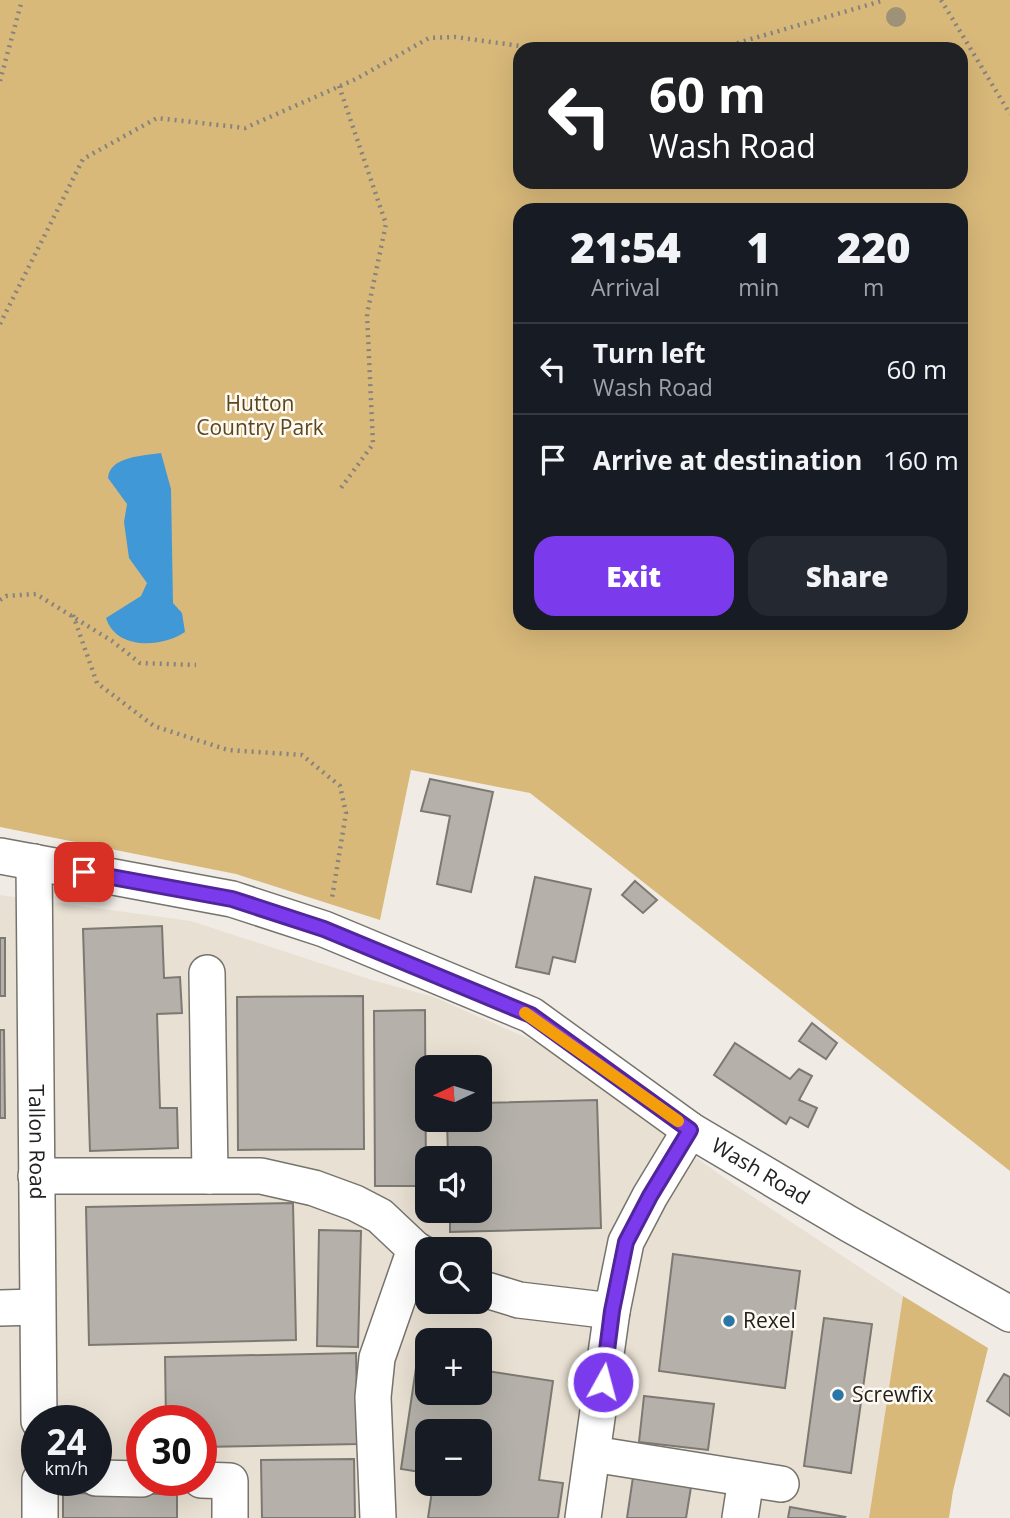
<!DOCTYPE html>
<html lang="en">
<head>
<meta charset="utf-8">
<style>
	:root { --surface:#171b24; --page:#242831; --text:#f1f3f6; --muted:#9ea1a6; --line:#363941; --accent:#7c3aed }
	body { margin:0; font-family:"Open Sans",sans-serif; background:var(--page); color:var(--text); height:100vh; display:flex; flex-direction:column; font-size:26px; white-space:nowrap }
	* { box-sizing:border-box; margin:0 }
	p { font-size:23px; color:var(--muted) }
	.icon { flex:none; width:38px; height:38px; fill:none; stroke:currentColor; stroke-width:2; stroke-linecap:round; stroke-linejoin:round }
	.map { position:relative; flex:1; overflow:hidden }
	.details { position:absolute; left:513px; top:203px; width:455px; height:427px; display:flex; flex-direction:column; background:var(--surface); border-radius:21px; box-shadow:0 7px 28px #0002 }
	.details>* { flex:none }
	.guide { position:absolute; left:513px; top:42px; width:455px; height:147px; border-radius:21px; box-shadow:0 7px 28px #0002; background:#202124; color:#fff; overflow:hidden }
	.needle { width:46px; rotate:266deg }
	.tools { position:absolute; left:415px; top:1055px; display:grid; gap:14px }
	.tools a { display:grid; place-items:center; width:77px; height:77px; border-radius:14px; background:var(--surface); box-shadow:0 7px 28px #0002; font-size:35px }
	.speed { position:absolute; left:21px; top:1405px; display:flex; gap:14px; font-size:35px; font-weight:700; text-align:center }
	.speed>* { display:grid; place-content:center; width:91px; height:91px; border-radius:50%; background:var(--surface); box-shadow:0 7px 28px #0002; line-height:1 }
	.speed small { font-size:18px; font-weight:400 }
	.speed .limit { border:10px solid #d22; background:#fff; color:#111 }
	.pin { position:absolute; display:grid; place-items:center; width:60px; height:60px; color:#fff; margin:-30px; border-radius:14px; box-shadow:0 4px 10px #0006 }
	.me { position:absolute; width:77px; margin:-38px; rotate:7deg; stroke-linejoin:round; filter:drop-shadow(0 0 5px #0008) }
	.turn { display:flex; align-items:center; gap:24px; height:147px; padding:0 21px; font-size:32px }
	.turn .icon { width:91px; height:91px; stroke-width:2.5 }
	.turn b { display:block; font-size:49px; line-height:60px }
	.eta { display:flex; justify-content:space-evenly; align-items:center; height:119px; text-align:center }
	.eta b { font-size:42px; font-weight:800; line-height:49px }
	.cta { display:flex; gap:14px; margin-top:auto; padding:14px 21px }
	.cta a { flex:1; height:80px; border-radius:21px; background:var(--accent); color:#fff; font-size:28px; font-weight:800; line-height:80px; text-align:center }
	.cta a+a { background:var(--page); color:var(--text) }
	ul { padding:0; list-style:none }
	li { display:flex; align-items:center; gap:21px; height:91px; padding:0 21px; border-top:2px solid var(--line) }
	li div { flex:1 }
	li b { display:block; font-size:26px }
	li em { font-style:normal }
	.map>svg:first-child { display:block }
</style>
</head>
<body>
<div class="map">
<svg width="1010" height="1518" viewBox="0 0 1010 1518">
	<rect width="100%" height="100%" fill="#f0ece5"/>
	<path fill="#e8e0d2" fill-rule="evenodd" d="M0,895L191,921L372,980L434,997L541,1044L723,1177L903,1296L869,1518H0ZM427,1068H480V1120H427ZM427,1158H480V1211H427ZM427,1250H480V1302H427ZM427,1340H480V1393H427ZM37,1421H96V1480H37ZM142,1421H201V1480H142ZM427,1432H480V1484H427Z"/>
	<g fill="#d9b97a" fill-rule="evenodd">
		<path d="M0,0H1010V1171L530,793L411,770L380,920L236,874L0,827ZM520,49H961V182H520ZM520,210H961V623H520Z"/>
		<path d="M903,1296L988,1348L953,1491L949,1518H869Z"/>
	</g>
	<path fill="#4098d6" d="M161,453L171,489L173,603L182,613L185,632C161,648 116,650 106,618L141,596L147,583L129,558L124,522L127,504L108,478C110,456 143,456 161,453Z"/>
	<g fill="#b5b1aa" stroke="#7c7972" stroke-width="2">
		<path d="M430,779L493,792L471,892L437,884L450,816L421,811Z"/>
		<path d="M535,877L591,889L575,962L553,957L549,974L516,967Z"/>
		<path d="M635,881L657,900L643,913L622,895Z"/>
		<path d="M162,926L164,978L180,977L182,1013L157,1014L160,1108H177L178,1148L90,1151L83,929Z"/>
		<rect x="0" y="938" width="5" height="58"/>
		<path d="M363,996L364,1149L238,1150L237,997Z"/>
		<path d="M425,1010L426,1186H375L374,1011Z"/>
		<path d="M812,1023L837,1043L826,1059L799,1041Z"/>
		<path d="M0,1030H4L5,1118H0Z"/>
		<path d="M735,1043L790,1079L799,1069L812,1076L799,1100L817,1108L808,1127L790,1117L786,1124L714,1075Z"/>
		<path d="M597,1100L601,1228L450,1232V1211H480V1158H448L447,1120H480V1103Z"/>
		<path d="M293,1203L296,1340L89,1345L86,1207Z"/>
		<path d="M319,1230L361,1231L358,1347L317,1346Z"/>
		<path d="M673,1254L800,1271L785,1388L659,1371Z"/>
		<path d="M824,1318L872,1324L851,1473L804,1466Z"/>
		<path d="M356,1353L358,1444L201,1447V1421H166L165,1357Z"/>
		<path d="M417,1361L427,1362V1393H480V1370L553,1381L539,1480L563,1483L558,1518H428L433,1484H480V1432H427V1473L401,1469Z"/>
		<path d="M1004,1374L1010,1377V1416L987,1401Z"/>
		<path d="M644,1396L714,1404L708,1450L639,1442Z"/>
		<path d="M354,1459L355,1518H262L261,1460Z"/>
		<path d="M633,1477L691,1487L686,1518H627Z"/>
		<path d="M63,1493L177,1494V1518H63Z"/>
		<path d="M790,1507L845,1517L844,1518H788Z"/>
	</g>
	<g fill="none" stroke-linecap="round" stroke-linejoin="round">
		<g stroke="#76736c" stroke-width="38">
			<g id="minor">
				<path id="s1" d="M0,856L232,899L324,929L531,1015L690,1130L849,1224L1010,1314"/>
				<path id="s2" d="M34,862L39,1421"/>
				<path d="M207,973L210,1176"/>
				<path d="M36,1176H261L314,1188L355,1203L380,1216L415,1249L427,1256"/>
				<path d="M480,1288L519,1300L612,1311"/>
				<path d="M0,1308L36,1307"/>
				<path d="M593,1454L781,1484"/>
				<path d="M96,1478L142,1479"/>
				<path d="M40,1480V1518"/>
				<path d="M201,1480L230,1481V1518"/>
				<path d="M378,1518L373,1397L377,1358L415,1249"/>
				<path d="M583,1518L612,1311L626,1242L650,1196L690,1130"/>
				<path d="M740,1518L746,1479"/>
			</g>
		</g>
		<g stroke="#86837e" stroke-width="4.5" stroke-dasharray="2 5" stroke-linecap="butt">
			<path d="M941,0L1010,114"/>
			<path d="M717,49L885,0"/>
			<path d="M0,81L22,0"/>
			<path d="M339,86L386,224L367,314L373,444L341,488"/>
			<path d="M0,324L83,159L157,118L245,128L356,79L429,38L455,37L542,49"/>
			<path d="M0,600L6,596L36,594L112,641L140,663L196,665"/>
			<path d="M73,615L97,683L154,726L228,750L302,755L340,786L346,813L332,898"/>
		</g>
		<use href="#minor" stroke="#fff" stroke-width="35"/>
	</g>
	<circle fill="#9d9178" cx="896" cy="17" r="10"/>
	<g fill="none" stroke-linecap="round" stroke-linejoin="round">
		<g stroke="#51269a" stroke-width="18">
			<path id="route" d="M84,872L232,899L324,929L531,1015L690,1130L650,1196L626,1242L612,1311L603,1382"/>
		</g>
		<use href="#route" stroke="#7c3aed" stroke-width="12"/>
		<path stroke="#f59e0b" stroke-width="12" d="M525,1013L678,1121"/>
	</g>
	<g fill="#2b76a9" stroke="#fefaf2" stroke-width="2.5">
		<circle cx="729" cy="1321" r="7"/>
		<circle cx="838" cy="1395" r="7"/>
	</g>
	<g text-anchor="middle" stroke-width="5" stroke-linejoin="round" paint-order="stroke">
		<g font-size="21" fill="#59461e" stroke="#fefaf2">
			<text x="260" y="411">Hutton<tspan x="260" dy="24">Country Park</tspan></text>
		</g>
		<g font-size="21" fill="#23211f" stroke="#fefaf2">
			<text dy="7" stroke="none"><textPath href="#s2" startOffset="280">Tallon Road</textPath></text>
			<text dy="7" stroke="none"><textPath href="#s1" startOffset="835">Wash Road</textPath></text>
		</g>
		<g font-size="21" fill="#23211f" stroke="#fefaf2" text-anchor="start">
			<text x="743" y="1328">Rexel</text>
			<text x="852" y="1402">Screwfix</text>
		</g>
	</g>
</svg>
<div class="tools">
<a><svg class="needle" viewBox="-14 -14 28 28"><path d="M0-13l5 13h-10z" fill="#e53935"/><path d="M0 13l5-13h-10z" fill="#9ea1a6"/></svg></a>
<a><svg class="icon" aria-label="sound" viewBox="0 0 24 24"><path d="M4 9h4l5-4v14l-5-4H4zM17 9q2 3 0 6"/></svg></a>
<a><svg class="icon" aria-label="search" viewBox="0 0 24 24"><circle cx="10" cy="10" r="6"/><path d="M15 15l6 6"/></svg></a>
<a>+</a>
<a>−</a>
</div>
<div class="speed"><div>24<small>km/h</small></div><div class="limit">30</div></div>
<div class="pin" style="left:84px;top:872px;background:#d93025"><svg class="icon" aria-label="arrive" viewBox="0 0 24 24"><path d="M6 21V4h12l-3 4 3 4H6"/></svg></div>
<svg class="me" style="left:603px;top:1382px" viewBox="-20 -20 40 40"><circle r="17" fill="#7c3aed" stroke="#fff" stroke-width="3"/><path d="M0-11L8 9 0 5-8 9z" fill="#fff"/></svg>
<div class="guide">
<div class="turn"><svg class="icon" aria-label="left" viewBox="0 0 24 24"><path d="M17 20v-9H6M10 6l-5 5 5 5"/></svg><div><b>60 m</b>Wash Road</div></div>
</div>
<section class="details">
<div class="eta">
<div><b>21:54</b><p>Arrival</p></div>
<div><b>1</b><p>min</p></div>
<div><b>220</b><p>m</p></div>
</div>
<ul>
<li><svg class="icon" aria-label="left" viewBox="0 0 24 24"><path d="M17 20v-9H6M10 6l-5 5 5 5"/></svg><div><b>Turn left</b><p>Wash Road</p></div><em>60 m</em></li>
<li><svg class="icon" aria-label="arrive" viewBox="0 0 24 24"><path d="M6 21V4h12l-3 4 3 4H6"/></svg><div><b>Arrive at destination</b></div><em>160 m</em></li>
</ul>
<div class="cta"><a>Exit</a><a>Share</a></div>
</section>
</div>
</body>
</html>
